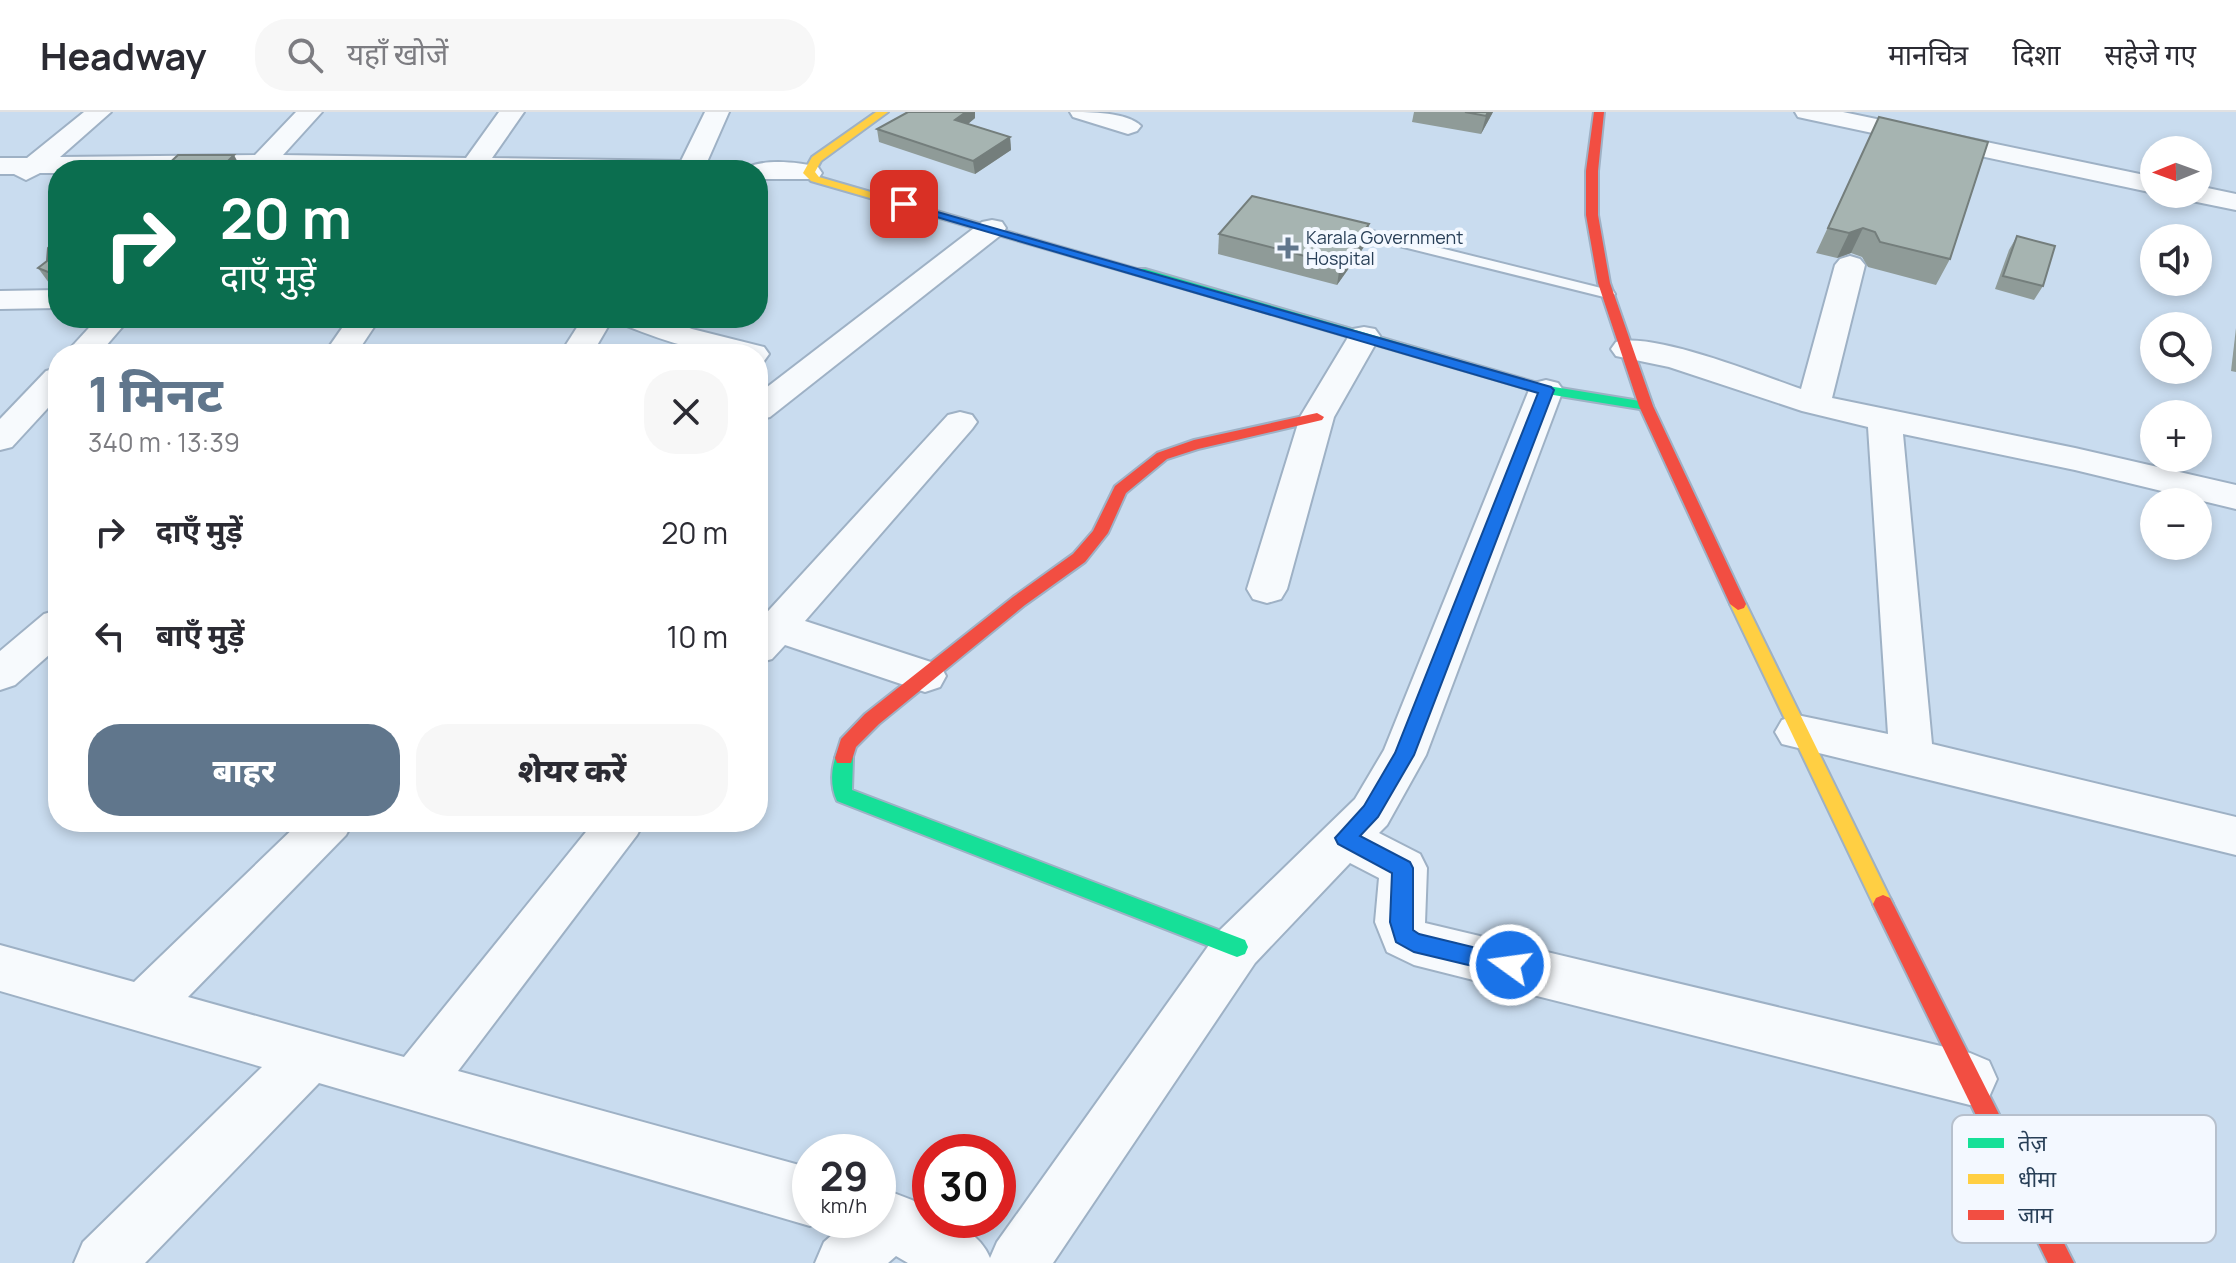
<!DOCTYPE html>
<html lang="hi">
<head>
<meta charset="utf-8">
<style>
	:root { --surface:#fff; --page:#f7f7f7; --text:#2b2b33; --muted:#7c7c81; --line:#e1e1e2; --accent:#60768c }
	body { margin:0; font-family:Manrope,"Noto Sans Devanagari",sans-serif; background:var(--page); color:var(--text); height:100vh; display:flex; flex-direction:column; font-size:30px; white-space:nowrap }
	* { box-sizing:border-box; margin:0 }
	p { font-size:26px; color:var(--muted) }
	.icon { flex:none; width:44px; height:44px; fill:none; stroke:currentColor; stroke-width:2; stroke-linecap:round; stroke-linejoin:round }
	.map { position:relative; flex:1; overflow:hidden }
	.sheet { position:absolute; left:48px; top:232px; width:720px; height:488px; display:flex; flex-direction:column; background:var(--surface); border-radius:32px; box-shadow:0 4px 12px #0003 }
	.sheet>* { flex:none }
	.top-card { position:absolute; left:48px; top:48px; width:720px; height:168px; border-radius:32px; box-shadow:0 4px 12px #0003; background:#0b6e4f; color:#fff; overflow:hidden }
	.needle { width:52px; rotate:269deg }
	.buttons { position:absolute; left:2140px; top:24px; display:grid; gap:16px }
	.buttons a { display:grid; place-items:center; width:72px; height:72px; border-radius:50%; background:var(--surface); box-shadow:0 4px 12px #0003; font-size:40px }
	.speed { position:absolute; left:792px; top:1022px; display:flex; gap:16px; font-size:40px; font-weight:700; text-align:center }
	.speed>* { display:grid; place-content:center; width:104px; height:104px; border-radius:50%; background:var(--surface); box-shadow:0 4px 12px #0003; line-height:1 }
	.speed small { font-size:20px; font-weight:400 }
	.speed .limit { border:12px solid #d22; background:#fff; color:#111 }
	.pin { position:absolute; display:grid; place-items:center; width:68px; height:68px; color:#fff; margin:-34px; border-radius:16px; box-shadow:0 4px 12px #0006 }
	.me { position:absolute; width:88px; margin:-44px; rotate:284deg; stroke-linejoin:round; filter:drop-shadow(0 0 6px #0008) }
	.turn { display:flex; align-items:center; gap:28px; height:168px; padding:0 40px; font-size:36px }
	.turn .icon { width:104px; height:104px; stroke-width:2.5 }
	.turn b { display:block; font-size:56px; line-height:68px }
	.round { display:grid; place-items:center; flex:none; width:84px; height:84px; border-radius:32px; background:var(--page) }
	.overview { display:flex; align-items:center; justify-content:space-between; height:136px; padding:0 40px }
	h1 { font-size:48px; font-weight:800; line-height:60px; color:var(--accent) }
	.action { display:flex; gap:16px; margin-top:auto; padding:16px 40px }
	.action a { flex:1; height:92px; border-radius:32px; background:var(--accent); color:#fff; font-size:32px; font-weight:800; line-height:92px; text-align:center }
	.action a+a { background:var(--page); color:var(--text) }
	ul { padding:0; list-style:none }
	li { display:flex; align-items:center; gap:24px; height:104px; padding:0 40px }
	li div { flex:1 }
	li b { display:block; font-size:30px }
	li em { font-style:normal }
	header { display:flex; align-items:center; gap:48px; box-sizing:border-box; height:112px; padding:0 40px; background:var(--surface); border-bottom:2px solid var(--line) }
	header strong { font-size:38px }
	nav { display:flex; gap:44px; margin-inline-start:auto; font-size:28px }
	.search { width:560px; height:72px; background:var(--page); display:flex; align-items:center; gap:20px; box-sizing:border-box; padding:0 28px; border-radius:32px; color:var(--muted); font-size:30px }
	.map>svg:first-child { display:block }
</style>
</head>
<body>
<header>
<strong>Headway</strong>
<div class="search"><svg class="icon" aria-label="search" viewBox="0 0 24 24"><circle cx="10" cy="10" r="6"/><path d="M15 15l6 6"/></svg>यहाँ खोजें</div>
<nav><a>मानचित्र</a><a>दिशा</a><a>सहेजे गए</a></nav>
</header>
<div class="map">
<svg width="2236" height="1151" viewBox="0 0 2236 1151">
	<rect width="100%" height="100%" fill="#c9dcef"/>
	<g fill="none" stroke-linecap="round" stroke-linejoin="round">
		<g stroke="#9eb1c5" stroke-width="4">
			<path id="lane" d="M1344,112L1613,179L1615,182L1608,186L1339,119V113Z"/>
		</g>
		<g stroke="#9eb1c5" stroke-width="4">
			<g id="street">
				<path d="M84,0H111L60,45L255,43L296,0H322L283,43L466,46L499,0H524L492,46L681,49L705,0H729L707,50H737L748,55C766,47 799,50 818,55L822,61L818,67H758V58H58V61H40L26,68L14,62H0V46H27Z"/>
				<path d="M1070,0C1090,0 1127,0 1141,14L1137,19L1128,22L1073,5Z"/>
				<path d="M1795,0H1843L2154,65V81L1807,7L1798,5Z"/>
				<path d="M2198,74L2236,82V98L2187,88L2183,82H2198Z"/>
				<path d="M992,108L1002,110L1006,116L1002,122L770,305L758,308V282L982,110Z"/>
				<path d="M1850,144L1860,147L1865,153L1832,286L2075,336L2236,373V397L2075,358L1903,322L1932,632L2236,705V743L1782,632L1775,620L1782,608L1797,603L1888,622L1868,315L1802,299L1669,255L1616,244L1611,237L1616,230C1655,220 1760,263 1801,277L1835,153L1840,147Z"/>
				<path d="M58,178V196L0,197V179Z"/>
				<path d="M98,206H130L99,242H65Z"/>
				<path d="M349,206H380L356,242H324Z"/>
				<path d="M583,206H613L592,242H560Z"/>
				<path d="M620,206H663L692,217L764,235L769,242L764,249L758,250V242C703,242 675,233 624,213Z"/>
				<path d="M1364,215L1375,217L1380,224L1334,305L1287,477L1281,487L1267,491L1253,487L1247,477L1300,305L1353,217Z"/>
				<path d="M58,256V285L12,335L0,338V307L46,259Z"/>
				<path d="M1546,268L1558,271L1563,278L1426,643L1387,713L1379,721L1420,742L1427,756L1425,811L1970,941L1989,949L1997,967L1989,985L1970,993L1414,853L1387,840L1375,810L1379,766L1350,751L1255,851L1053,1151H908L896,1144L888,1151H815L824,1130L849,1108H878V1075L912,1088L930,1098V1108C955,1108 981,1123 990,1146L997,1130L1219,819L1355,687L1384,638L1529,278L1534,271Z"/>
				<path d="M960,300L972,303L977,310L972,317L805,509L940,553L946,564L940,575L925,580L785,533L772,547L758,551V510L948,303Z"/>
				<path d="M58,498V535L15,573L0,578V539L44,502Z"/>
				<path d="M300,710H353L346,723L188,885L404,945L594,710H644L637,723L458,959L810,1056V1108H824L810,1114L319,971L145,1151H74L83,1130L262,955L0,879V833L134,870Z"/>
			</g>
		</g>
		<g stroke="#9eb1c5" stroke-width="4">
			<g id="fast">
				<path d="M1137,157H1145L1548,274L1646,290L1653,294L1646,298L1541,281L1137,163Z"/>
				<path d="M844,639L851,641L853,646L852,678L1245,828L1248,835L1245,842L1237,845L1229,842L837,689C830,674 831,656 837,641Z"/>
			</g>
		</g>
		<g stroke="#9eb1c5" stroke-width="4">
			<g id="slow">
				<path d="M876,0H888L821,49L815,60L819,65L1147,160L1137,163L811,69L803,61L812,45Z"/>
				<path d="M1738,486L1746,492L1890,786L1893,792L1890,798L1883,801L1876,798L1730,492Z"/>
			</g>
		</g>
		<g stroke="#9eb1c5" stroke-width="4">
			<g id="jam">
				<path d="M1594,0H1604L1598,59V103L1610,171L1653,294L1746,492L1744,496L1738,498L1730,492L1639,294L1598,171L1586,103V59Z"/>
				<path d="M1317,301L1324,305L1322,308L1198,337L1167,347L1126,381L1108,421L1085,450L1025,493L879,612L856,635L851,651H837L835,646L841,627L865,602L1013,485L1073,442L1093,419L1115,374L1157,341L1194,328Z"/>
				<path d="M1883,783L1890,786L2074,1151H2048L1873,792L1876,786Z"/>
			</g>
		</g>
		<use href="#lane" fill="#f7fafd" fill-rule="evenodd"/>
		<use href="#street" fill="#f7fafd" fill-rule="evenodd"/>
		<use href="#fast" fill="#16e098" fill-rule="evenodd"/>
		<use href="#slow" fill="#ffcf43" fill-rule="evenodd"/>
		<use href="#jam" fill="#f24e42" fill-rule="evenodd"/>
	</g>
	<g fill="#8f9b98">
		<path d="M908,0H975V6L968,12L1010,25L1011,38L975,62L879,30L877,17Z"/>
		<path d="M1414,0H1493L1481,22L1412,10Z"/>
		<path d="M1879,5L1950,147L1936,173L1868,155L1862,145L1851,141L1837,146L1816,141Z"/>
		<path d="M1219,122L1366,132L1337,173L1218,142Z"/>
		<path d="M2017,124L2043,174L2034,188L1995,177L2009,138Z"/>
		<path d="M58,127V177L52,175L38,156L47,149Z"/>
		<path d="M2236,216V260L2231,259Z"/>
	</g>
	<g fill="#747e7c">
		<path d="M966,0H975V6L957,21L955,8Z"/>
		<path d="M1488,0H1493L1481,22L1486,4Z"/>
		<path d="M1010,25L1011,38L975,62L973,49Z"/>
		<path d="M234,43L242,58H219Z"/>
		<path d="M1369,112L1366,132L1337,173L1340,153Z"/>
		<path d="M1863,116L1851,141L1837,146L1849,121Z"/>
	</g>
	<g fill="#a6b4b1" stroke="#747e7c" stroke-width="2">
		<path d="M908,0H966L955,8L1010,25L973,49L877,17Z"/>
		<path d="M1465,0H1488L1486,4Z"/>
		<path d="M1879,5L1988,30L1950,147L1880,130L1875,120L1863,116L1849,121L1828,116Z"/>
		<path d="M178,43H234L219,58H162Z"/>
		<path d="M1252,84L1369,112L1340,153L1219,122Z"/>
		<path d="M2017,124L2055,134L2043,174L2003,164Z"/>
		<path d="M58,127V160H48L38,156L47,149L48,136Z"/>
	</g>
	<path fill="#1a73e8" stroke="#114b97" stroke-width="2" d="M899,89L1551,275L1554,278L1414,643L1378,705L1360,724L1410,750L1413,756V818L1419,822L1518,846L1521,853L1518,860L1510,863L1414,840L1396,830L1390,810L1392,761L1338,732L1335,726L1364,694L1395,641L1538,281L899,94Z"/>
	<path fill="#60768c" stroke="#f3f8ff" stroke-width="3" d="M1284 124h8v8h8v8h-8v8h-8v-8h-8v-8h8z"/>
	<g text-anchor="middle" stroke-width="8" stroke-linejoin="round" paint-order="stroke">
		<g font-size="18" fill="#283f57" stroke="#f3f8ff" text-anchor="start">
			<text x="1306" y="132">Karala Government<tspan x="1306" dy="21">Hospital</tspan></text>
		</g>
	</g>
	<rect x="1952" y="1003" width="264" height="128" rx="12" fill="#f3f8ff" stroke="#b6c0cd" stroke-width="2"/>
	<rect x="1968" y="1026" width="36" height="10" fill="#16e098"/>
	<rect x="1968" y="1062" width="36" height="10" fill="#ffcf43"/>
	<rect x="1968" y="1098" width="36" height="10" fill="#f24e42"/>
	<g font-size="22" fill="#283f57">
		<text x="2018" y="1039">तेज़</text>
		<text x="2018" y="1075">धीमा</text>
		<text x="2018" y="1111">जाम</text>
	</g>
</svg>
<div class="buttons">
<a><svg class="needle" viewBox="-14 -14 28 28"><path d="M0-13l5 13h-10z" fill="#e53935"/><path d="M0 13l5-13h-10z" fill="#7c7c81"/></svg></a>
<a><svg class="icon" aria-label="sound" viewBox="0 0 24 24"><path d="M4 9h4l5-4v14l-5-4H4zM17 9q2 3 0 6"/></svg></a>
<a><svg class="icon" aria-label="search" viewBox="0 0 24 24"><circle cx="10" cy="10" r="6"/><path d="M15 15l6 6"/></svg></a>
<a>+</a>
<a>−</a>
</div>
<div class="speed"><div>29<small>km/h</small></div><div class="limit">30</div></div>
<div class="pin" style="left:904px;top:92px;background:#d93025"><svg class="icon" aria-label="arrive" viewBox="0 0 24 24"><path d="M6 21V4h12l-3 4 3 4H6"/></svg></div>
<svg class="me" style="left:1510px;top:853px" viewBox="-20 -20 40 40"><circle r="17" fill="#1a73e8" stroke="#fff" stroke-width="3"/><path d="M0-11L8 9 0 5-8 9z" fill="#fff"/></svg>
<div class="top-card">
<div class="turn"><svg class="icon" aria-label="right" viewBox="0 0 24 24"><path d="M7 20v-9h11M14 6l5 5-5 5"/></svg><div><b>20 m</b>दाएँ मुड़ें</div></div>
</div>
<section class="sheet">
<div class="overview"><div><h1>1 मिनट</h1><p>340 m · 13:39</p></div><a class="round"><svg class="icon" aria-label="close" viewBox="0 0 24 24"><path d="M6 6l12 12M18 6L6 18"/></svg></a></div>
<ul>
<li><svg class="icon" aria-label="right" viewBox="0 0 24 24"><path d="M7 20v-9h11M14 6l5 5-5 5"/></svg><div><b>दाएँ मुड़ें</b></div><em>20 m</em></li>
<li><svg class="icon" aria-label="left" viewBox="0 0 24 24"><path d="M17 20v-9H6M10 6l-5 5 5 5"/></svg><div><b>बाएँ मुड़ें</b></div><em>10 m</em></li>
</ul>
<div class="action"><a>बाहर</a><a>शेयर करें</a></div>
</section>
</div>
</body>
</html>
